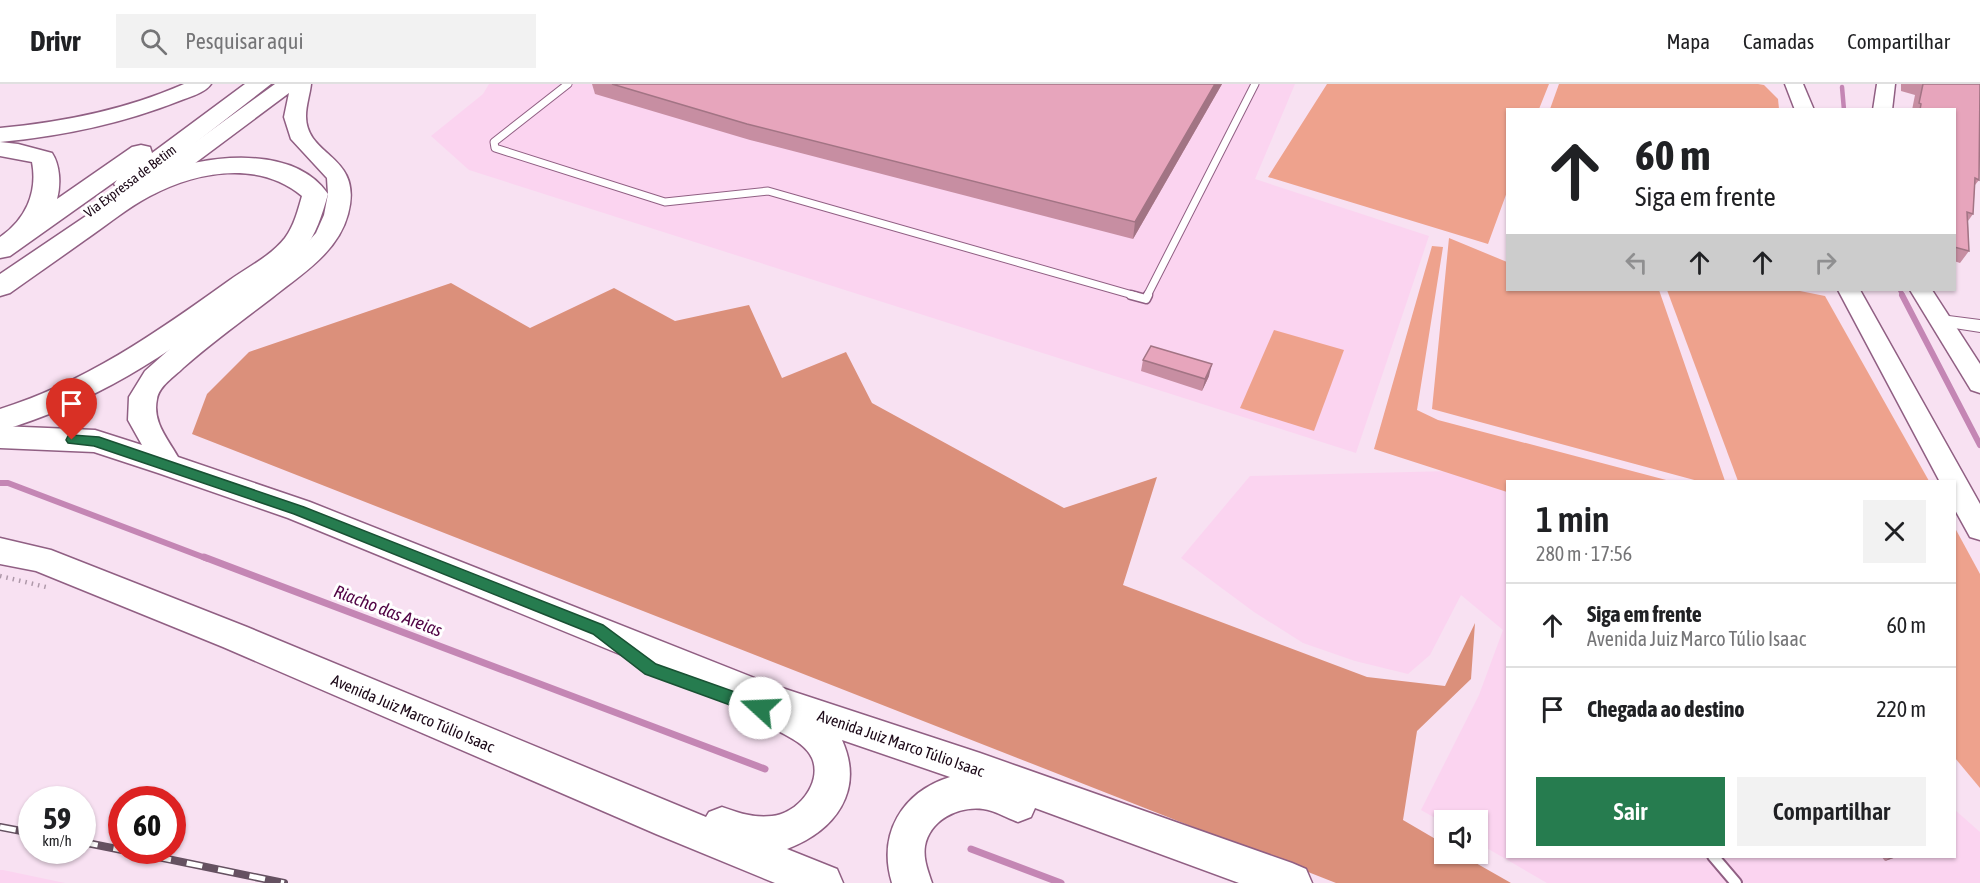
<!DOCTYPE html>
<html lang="pt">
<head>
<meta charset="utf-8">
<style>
	:root { --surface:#fff; --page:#f2f2f2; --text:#202124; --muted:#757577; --line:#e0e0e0; --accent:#267c4f }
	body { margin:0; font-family:"Asap Condensed",sans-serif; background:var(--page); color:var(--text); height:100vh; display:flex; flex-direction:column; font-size:22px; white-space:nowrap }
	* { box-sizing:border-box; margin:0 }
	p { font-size:20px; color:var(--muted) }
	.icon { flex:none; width:33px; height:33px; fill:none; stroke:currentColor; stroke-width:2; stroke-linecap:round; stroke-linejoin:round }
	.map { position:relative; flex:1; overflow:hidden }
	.details { position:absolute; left:1506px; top:396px; width:450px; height:378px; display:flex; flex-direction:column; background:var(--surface); border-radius:0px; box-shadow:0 2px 4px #0004 }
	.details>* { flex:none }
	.hud { position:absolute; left:1506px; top:24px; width:450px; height:183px; border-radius:0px; box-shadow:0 2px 4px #0004; background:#fff; color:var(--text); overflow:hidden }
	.tools { position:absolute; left:1434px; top:726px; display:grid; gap:12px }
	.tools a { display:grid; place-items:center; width:54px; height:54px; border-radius:0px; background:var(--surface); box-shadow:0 2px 4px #0004; font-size:30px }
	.speed { position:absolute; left:18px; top:702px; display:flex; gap:12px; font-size:30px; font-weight:700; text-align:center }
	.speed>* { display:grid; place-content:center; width:78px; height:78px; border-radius:50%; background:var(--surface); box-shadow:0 2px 4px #0004; line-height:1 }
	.speed small { font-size:15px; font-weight:400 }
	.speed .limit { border:9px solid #d22; background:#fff; color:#111 }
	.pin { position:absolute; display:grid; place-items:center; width:51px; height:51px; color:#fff; margin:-62px -26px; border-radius:50% 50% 50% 0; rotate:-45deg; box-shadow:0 0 6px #0007 }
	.pin .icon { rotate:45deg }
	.me { position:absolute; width:66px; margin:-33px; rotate:290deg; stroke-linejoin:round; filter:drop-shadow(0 0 4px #0008) }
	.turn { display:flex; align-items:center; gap:21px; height:126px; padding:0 30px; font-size:27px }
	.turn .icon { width:78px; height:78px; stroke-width:2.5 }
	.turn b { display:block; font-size:42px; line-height:51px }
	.lanes { display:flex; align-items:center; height:57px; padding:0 30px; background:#0003; justify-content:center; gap:30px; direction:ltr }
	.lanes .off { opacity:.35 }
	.round { display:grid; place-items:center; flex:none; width:63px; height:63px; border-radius:0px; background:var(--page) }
	.summary { display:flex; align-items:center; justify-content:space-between; height:102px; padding:0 30px }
	h1 { font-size:36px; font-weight:600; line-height:45px }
	.primary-button { display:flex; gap:12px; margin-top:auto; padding:12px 30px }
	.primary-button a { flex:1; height:69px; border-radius:0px; background:var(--accent); color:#fff; font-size:24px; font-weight:600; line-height:69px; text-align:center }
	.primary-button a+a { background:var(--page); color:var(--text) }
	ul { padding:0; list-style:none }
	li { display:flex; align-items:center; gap:18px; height:84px; padding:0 30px; border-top:2px solid var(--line) }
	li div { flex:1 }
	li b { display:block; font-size:22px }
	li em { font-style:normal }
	header { display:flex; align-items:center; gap:36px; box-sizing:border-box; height:84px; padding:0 30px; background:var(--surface); border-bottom:2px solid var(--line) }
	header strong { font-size:28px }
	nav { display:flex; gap:33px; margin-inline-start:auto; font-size:21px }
	.search { width:420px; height:54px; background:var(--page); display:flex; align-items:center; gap:15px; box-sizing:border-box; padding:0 21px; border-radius:0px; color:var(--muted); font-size:22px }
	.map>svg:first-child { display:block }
</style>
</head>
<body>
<header>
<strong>Drivr</strong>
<div class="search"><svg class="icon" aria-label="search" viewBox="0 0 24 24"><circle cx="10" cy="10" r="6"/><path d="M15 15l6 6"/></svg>Pesquisar aqui</div>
<nav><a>Mapa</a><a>Camadas</a><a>Compartilhar</a></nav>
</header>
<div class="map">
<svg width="1980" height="799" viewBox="0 0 1980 799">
	<rect width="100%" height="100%" fill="#f8e1f2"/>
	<g fill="#fbd4f0">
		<path d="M489,0H1295L1255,95L1429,152L1356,369L469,86L431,52L483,10Z"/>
		<path d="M1490,386L1508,398V772H1954L1955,726L1980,748V799H1547L1478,759V736H1444V739L1421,726L1479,611L1503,546L1461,511L1430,571L1408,590L1355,577L1303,559L1254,528L1181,474L1250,392Z"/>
		<path d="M0,786H3L65,799H0Z"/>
	</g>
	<g fill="#eea28d">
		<path d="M1327,0H1549L1539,25L1508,26L1507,108L1488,160L1268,93Z"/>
		<path d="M1559,0H1758L1764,1L1778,15L1779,25H1550Z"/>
		<path d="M1449,154L1507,178L1508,206H1659L1725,397H1698L1432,325Z"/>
		<path d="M1432,162L1443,163L1417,326L1438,336L1670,397L1508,398L1507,408L1374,365Z"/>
		<path d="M1667,206H1795L1825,212L1929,397H1738Z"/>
		<path d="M1274,246L1344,266L1314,347L1240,324Z"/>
		<path d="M1955,444L1980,490V704L1955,674Z"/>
	</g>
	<path fill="#db907b" d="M451,199L530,244L614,204L675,237L749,221L782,294L846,268L872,319L1064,424L1157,393L1123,501L1367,593L1445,602L1475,539L1471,595L1417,647L1403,736L1444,760V770H1460L1511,799H1336L192,350L207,310L249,268Z"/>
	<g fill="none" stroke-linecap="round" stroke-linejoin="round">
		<g stroke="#c486b4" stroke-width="4.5">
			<path d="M1842,3L1844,26"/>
			<path d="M1900,206L1903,212"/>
		</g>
		<g stroke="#c486b4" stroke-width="6">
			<path d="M1902,211L1980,361"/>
			<path d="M0,399H8L208,475"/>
		</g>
		<g stroke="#c486b4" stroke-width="7">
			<path d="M204,473L765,685"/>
			<path d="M971,765L1061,799"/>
		</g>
		<g stroke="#905f83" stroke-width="9">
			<g id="lane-far2">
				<path d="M568,0L494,58L495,64L665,118L768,107L1136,212"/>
				<path d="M1147,212L1255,0"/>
			</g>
		</g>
		<g stroke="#905f83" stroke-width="11">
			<path id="lane-far1" d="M1131,211L1146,215L1148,211"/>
		</g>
		<g stroke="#905f83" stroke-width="14">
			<path id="lane" d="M1713,772L1736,799"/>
		</g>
		<g stroke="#905f83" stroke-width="2">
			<path id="street" d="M1941,231L1980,236V248L1935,241L1932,237L1935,233Z"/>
		</g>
		<g stroke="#905f83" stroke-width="3">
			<g id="secondary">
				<path d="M1785,0H1803L1814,26H1795Z"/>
				<path d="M1877,0H1895L1892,26H1873Z"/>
				<path d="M1838,206H1860L1980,420V456L1970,453L1954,424V398H1940Z"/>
				<path d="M1910,206H1932L1980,280V309L1971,306Z"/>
			</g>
		</g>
		<g stroke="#905f83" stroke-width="3">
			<g id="primary">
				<path d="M184,0H211C205,9 189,13 179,17C121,40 62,52 0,58V44C64,38 125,26 184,0Z"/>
				<path d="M275,0H311C310,10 306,21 306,32C306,74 364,70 348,130C338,168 302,190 273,213C243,236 211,259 183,284C174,293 159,302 157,315C152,338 168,355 178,373L310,418L767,599L980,669L1292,779L1306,785L1312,799H1239L1035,724L1031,733L1018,738C1007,734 994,726 983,725C958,722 930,736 925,762C923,775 928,787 932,799H892C877,750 902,708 950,693L842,656C865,707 835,747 787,765L837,785L843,799H775L656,750L223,563L36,487L0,480V454L51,466L247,543L706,733L709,728L722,723C739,729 753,734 772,732C797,730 823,699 812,674C805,659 788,653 775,645L771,632L288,434L158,389L94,368L0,364V342L95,346L142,361L128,336L129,313L145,287L172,263L300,167L316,149L324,131L328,110L327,94L291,55L284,33L289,9L155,109L147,111L139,109L135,104L139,99Z"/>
			</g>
		</g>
		<g stroke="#905f83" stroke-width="3">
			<path id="highway" d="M245,0H271L154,91C203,71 293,59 328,110C322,131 316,151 302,168C286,187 263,199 244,213C165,272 95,319 0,347V325C84,299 156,249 227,198C246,184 270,173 285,154C294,142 298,126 302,112C259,76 197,87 150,112C127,124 107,141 85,156C60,174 35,191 10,209L0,212V190L123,107L118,105L114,100L117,96L10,172L0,174V153C25,136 38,109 32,78L0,72V58L18,60L52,69C60,81 61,100 57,115L132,63L141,61L150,63L152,69Z"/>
		</g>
		<path stroke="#ae98a9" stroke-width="4.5" stroke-dasharray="1.5 5" stroke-linecap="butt" d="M0,492L46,503"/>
		<use href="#lane-far2" stroke="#fff" stroke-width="7"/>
		<use href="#lane-far1" stroke="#fff" stroke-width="8"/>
		<use href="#lane" stroke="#fff" stroke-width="10"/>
		<use href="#street" fill="#fff" fill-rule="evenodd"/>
		<use href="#secondary" fill="#fff" fill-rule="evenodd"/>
		<use href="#primary" fill="#fff" fill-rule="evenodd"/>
		<use href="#highway" fill="#fff" fill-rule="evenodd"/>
		<g stroke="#655161" stroke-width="8">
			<g id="rail">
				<path d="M0,743L32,749"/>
				<path d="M82,758L122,766"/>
				<path d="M124,766L284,799"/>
			</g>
		</g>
		<use href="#rail" stroke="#fff" stroke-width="5" stroke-dasharray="16" stroke-linecap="butt"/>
	</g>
	<g fill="#c78ea2">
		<path d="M592,0H1222L1133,155L750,56L595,10Z"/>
		<path d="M1901,0H1980L1979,96L1975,101L1973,130L1968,137L1969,167L1960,179L1954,177V26H1912L1915,11L1901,7Z"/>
		<path d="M1143,276L1209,292L1202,307L1141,287Z"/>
		<path d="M1881,772H1899L1885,777Z"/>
	</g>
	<g fill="#a27484">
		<path d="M1215,0H1222L1133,155L1135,138Z"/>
		<path d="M1212,280L1209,292L1202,307L1205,295Z"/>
		<path d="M1892,772H1899L1885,777Z"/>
	</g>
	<g fill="#e7a5bc" stroke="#a27484" stroke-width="1.5">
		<path d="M612,0H1215L1135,138L747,40Z"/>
		<path d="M1923,0H1980L1979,96L1975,94L1973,130L1967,128L1969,167L1954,163V26H1920L1921,20L1919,19Z"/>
		<path d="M1151,262L1212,280L1205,295L1143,276Z"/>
	</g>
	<path fill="#267c4f" stroke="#195133" stroke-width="1.5" d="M72,351L99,353L304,423L603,541L656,580L766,619L768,624L766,630L760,632L645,590L593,550L294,430L94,362L68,359L66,356L68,352Z"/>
	<g text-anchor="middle" stroke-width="6" stroke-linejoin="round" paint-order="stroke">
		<g font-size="14" fill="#1b0817" stroke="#fff">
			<text transform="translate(130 97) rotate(-37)" y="5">Via Expressa de Betim</text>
		</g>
		<g font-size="16" fill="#1b0817" stroke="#fff">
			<text transform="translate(413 629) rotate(23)" y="6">Avenida Juiz Marco Túlio Isaac</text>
			<text transform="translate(901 659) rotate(19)" y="6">Avenida Juiz Marco Túlio Isaac</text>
		</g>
		<g font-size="18" font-style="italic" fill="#500344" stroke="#fff">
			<text transform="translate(388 527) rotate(21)" y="6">Riacho das Areias</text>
		</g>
	</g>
</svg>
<div class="tools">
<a><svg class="icon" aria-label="sound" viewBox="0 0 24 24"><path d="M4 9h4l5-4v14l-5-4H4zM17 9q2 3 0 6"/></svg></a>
</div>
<div class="speed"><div>59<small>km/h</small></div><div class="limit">60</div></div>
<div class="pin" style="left:72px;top:356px;background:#d93025"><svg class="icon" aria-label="arrive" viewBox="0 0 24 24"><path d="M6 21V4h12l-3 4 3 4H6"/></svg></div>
<svg class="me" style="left:760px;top:624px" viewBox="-20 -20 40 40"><circle r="19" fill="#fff"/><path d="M0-13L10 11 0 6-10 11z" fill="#267c4f"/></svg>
<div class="hud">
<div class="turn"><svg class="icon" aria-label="ahead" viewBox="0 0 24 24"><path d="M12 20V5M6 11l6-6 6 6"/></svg><div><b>60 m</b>Siga em frente</div></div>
<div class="lanes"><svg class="icon off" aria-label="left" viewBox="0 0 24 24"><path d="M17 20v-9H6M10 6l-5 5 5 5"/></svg><svg class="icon" aria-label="ahead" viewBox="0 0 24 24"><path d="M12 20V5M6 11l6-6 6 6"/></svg><svg class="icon" aria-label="ahead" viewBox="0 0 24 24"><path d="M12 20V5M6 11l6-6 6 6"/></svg><svg class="icon off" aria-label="right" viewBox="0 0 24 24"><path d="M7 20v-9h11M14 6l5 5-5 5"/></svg></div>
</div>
<section class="details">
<div class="summary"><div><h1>1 min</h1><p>280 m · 17:56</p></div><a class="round"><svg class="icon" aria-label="close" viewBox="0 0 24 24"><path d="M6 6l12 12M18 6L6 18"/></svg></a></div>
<ul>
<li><svg class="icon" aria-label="ahead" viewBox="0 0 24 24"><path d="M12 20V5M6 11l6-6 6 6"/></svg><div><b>Siga em frente</b><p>Avenida Juiz Marco Túlio Isaac</p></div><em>60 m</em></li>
<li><svg class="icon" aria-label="arrive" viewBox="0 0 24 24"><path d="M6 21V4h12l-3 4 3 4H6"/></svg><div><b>Chegada ao destino</b></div><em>220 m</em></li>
</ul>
<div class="primary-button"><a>Sair</a><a>Compartilhar</a></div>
</section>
</div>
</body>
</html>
